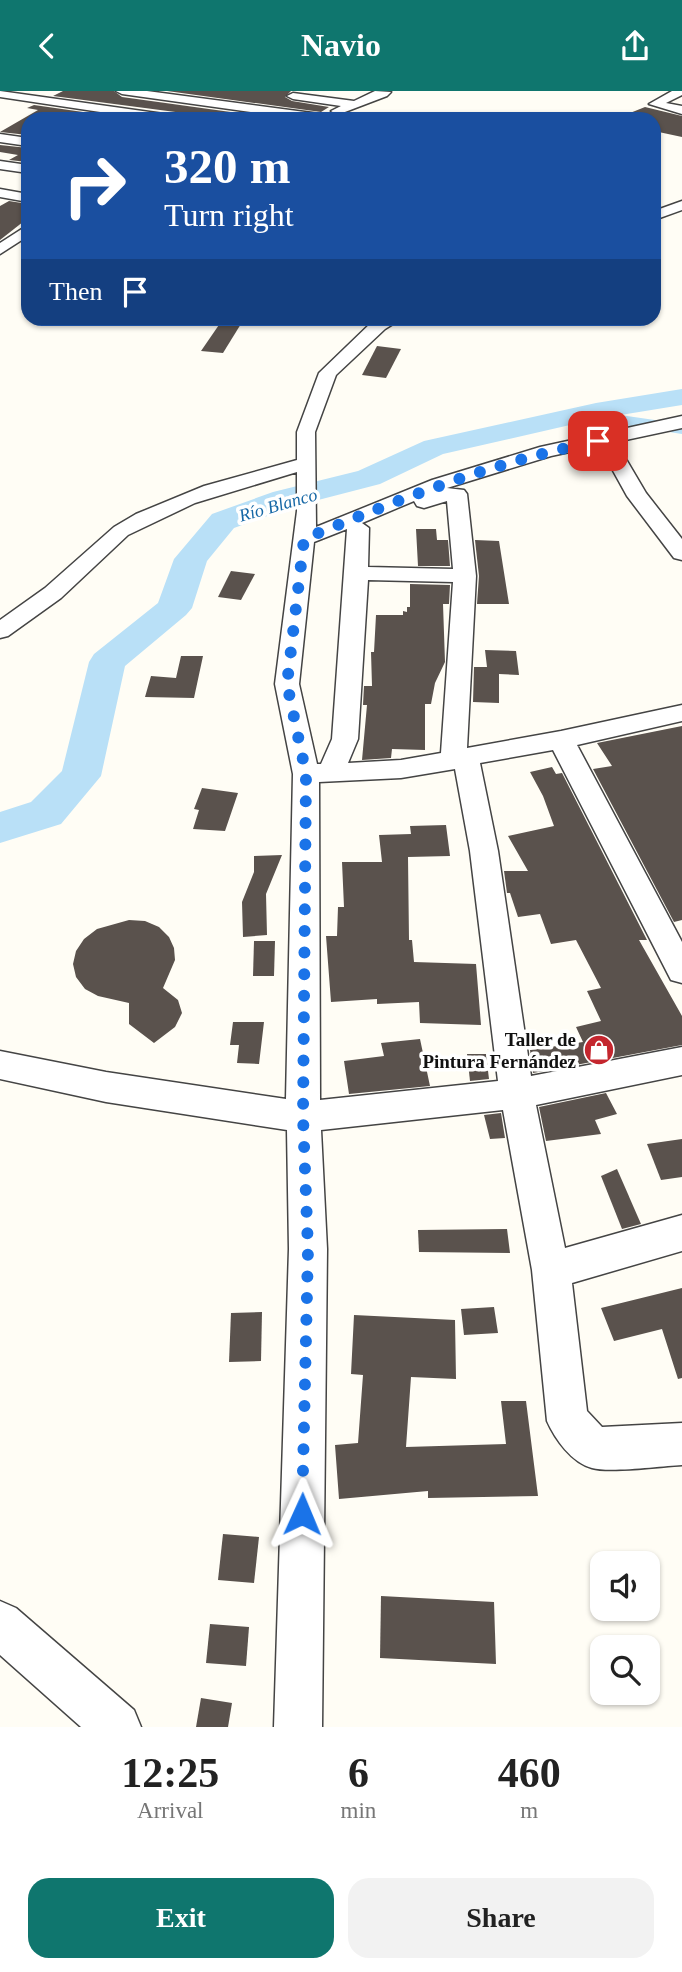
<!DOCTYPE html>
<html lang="en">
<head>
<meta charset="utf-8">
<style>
	:root { --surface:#fff; --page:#f2f2f2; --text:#222; --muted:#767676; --accent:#0f766e }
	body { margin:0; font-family:"Times New Roman",serif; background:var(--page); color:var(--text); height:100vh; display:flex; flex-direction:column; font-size:26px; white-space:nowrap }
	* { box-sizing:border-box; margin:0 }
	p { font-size:23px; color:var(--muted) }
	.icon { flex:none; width:38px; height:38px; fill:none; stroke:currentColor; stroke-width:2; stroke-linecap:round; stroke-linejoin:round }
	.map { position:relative; height:1636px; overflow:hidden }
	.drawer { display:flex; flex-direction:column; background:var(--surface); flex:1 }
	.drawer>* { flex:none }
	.banner { position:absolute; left:21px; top:21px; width:640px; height:214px; border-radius:21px; box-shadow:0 2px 5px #0004; background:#1a4fa0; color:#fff; overflow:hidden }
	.tools { position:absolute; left:590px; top:1460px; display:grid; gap:14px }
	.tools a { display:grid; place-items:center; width:70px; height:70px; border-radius:14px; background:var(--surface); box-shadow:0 2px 5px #0004; font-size:35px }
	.pin { position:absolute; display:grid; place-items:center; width:60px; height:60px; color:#fff; margin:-30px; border-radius:14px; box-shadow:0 4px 10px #0006 }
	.me { position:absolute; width:77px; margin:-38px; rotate:1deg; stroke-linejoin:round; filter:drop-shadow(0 0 5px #0008) }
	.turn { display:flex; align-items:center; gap:24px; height:147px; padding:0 28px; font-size:32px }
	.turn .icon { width:91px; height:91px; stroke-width:2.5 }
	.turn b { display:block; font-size:49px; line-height:60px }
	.then { display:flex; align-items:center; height:66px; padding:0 28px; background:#0003; gap:14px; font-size:26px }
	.eta { display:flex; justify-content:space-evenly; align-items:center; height:119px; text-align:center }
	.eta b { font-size:42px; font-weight:800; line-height:49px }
	.cta { display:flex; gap:14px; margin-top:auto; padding:14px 28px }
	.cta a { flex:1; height:80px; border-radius:21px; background:var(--accent); color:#fff; font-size:28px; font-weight:800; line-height:80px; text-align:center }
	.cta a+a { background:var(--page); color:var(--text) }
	header { display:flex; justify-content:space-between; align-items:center; height:91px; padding:0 28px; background:var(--accent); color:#fff; font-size:32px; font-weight:800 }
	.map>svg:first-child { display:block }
</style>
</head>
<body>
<header><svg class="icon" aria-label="back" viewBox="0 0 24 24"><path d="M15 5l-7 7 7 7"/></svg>Navio<svg class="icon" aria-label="share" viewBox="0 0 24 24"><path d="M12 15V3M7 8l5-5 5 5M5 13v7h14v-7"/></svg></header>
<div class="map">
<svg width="682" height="1636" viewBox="0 0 682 1636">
	<rect width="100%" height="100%" fill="#fffdf5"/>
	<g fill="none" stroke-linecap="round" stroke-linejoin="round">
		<path fill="#b9e0f7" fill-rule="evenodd" d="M579,318L682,333V343L573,326L571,323L573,320Z"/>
		<path fill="#b9e0f7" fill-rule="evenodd" d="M682,298V314L596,328L443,363L380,393L295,415L234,437L207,470L192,517L186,524L125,575L101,685L61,733L0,752V721L31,711L62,680L89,571L94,563L158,512L174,468L212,423L273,401L358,380L424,350L596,312Z"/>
	</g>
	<g fill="#5a524d">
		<path d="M63,0H114L122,6L282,28H229L53,5Z"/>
		<path d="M167,0H291L285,6L292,10L329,16L321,21Z"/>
		<path d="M34,14L111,25L106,28H28V44L0,41L38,19L27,17Z"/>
		<path d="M645,16L682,25V46L654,40V28H615Z"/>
		<path d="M0,54L28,57V71L9,69L18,64L0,61Z"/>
		<path d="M9,110L28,113V127L0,149V115Z"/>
		<path d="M223,228H244L223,262L201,260Z"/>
		<path d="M377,255L401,258L386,287L362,284Z"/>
		<path d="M416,438H436L437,449H448L450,475H418Z"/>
		<path d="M475,449L499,450L509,513H477L479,485Z"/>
		<path d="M231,480L255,483L241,509L218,506Z"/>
		<path d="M410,493L450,494L449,513H443L445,571L435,592L431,613H425V659L392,658L391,667L362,669L367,614H363L364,595H372L371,561H374L376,524H403V520L407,521V516H410Z"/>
		<path d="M485,559L516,560L519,584L499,583V612L473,611L474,576H487Z"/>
		<path d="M181,565H203L194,607L145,606L151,585L176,587Z"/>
		<path d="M682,635V829L674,831L593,678L612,675L597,652Z"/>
		<path d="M552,676L556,683L562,682L647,849H639L682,925V954L533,982L530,959L583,951L576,936L601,930L587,900L601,897L576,849L551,853L540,823L518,826L510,802H507L504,780H528L508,745L554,735L543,705L530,681Z"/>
		<path d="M202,697L238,702L225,740L193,738L199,719L194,718Z"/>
		<path d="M446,734L450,765L408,766L409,849H412L414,871L476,873L481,934L420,932L419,911L377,913V908L331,911L326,845H337L338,816H344L342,771H382L379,744L411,743L410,735Z"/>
		<path d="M282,764L266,803L267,844L243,846L242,811L254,781V765Z"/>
		<path d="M129,829L145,830L159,836L169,846L174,857L175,869L163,897L178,909L182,922L175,936L154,952L129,933V912L98,905L85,898L76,886L73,873L76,860L84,848L97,838Z"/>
		<path d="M254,850H275L274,885H253Z"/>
		<path d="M233,931H264L259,973L237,972L239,954H230Z"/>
		<path d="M420,948L430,995L349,1003L344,970L384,965L381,952Z"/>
		<path d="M467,963H486L489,988L470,990Z"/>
		<path d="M606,1002L617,1023L595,1029L601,1043L546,1050L539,1016Z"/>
		<path d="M501,1022L505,1047L490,1048L484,1024Z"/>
		<path d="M682,1048V1086L661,1089L647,1053Z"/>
		<path d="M617,1078L641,1133L622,1138L601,1085Z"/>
		<path d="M507,1138L510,1162L419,1161L418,1139Z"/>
		<path d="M682,1197V1287L678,1288L662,1238L614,1250L601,1217Z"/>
		<path d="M494,1216L498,1242L464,1244L461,1218Z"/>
		<path d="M262,1221L261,1270L229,1271L231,1222Z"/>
		<path d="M354,1224L455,1229L456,1288L411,1286L406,1356L506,1353L501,1310H526L538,1405L428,1407V1400L339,1408L335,1354L358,1352L363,1284L351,1283Z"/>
		<path d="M223,1443L259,1446L254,1492L218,1489Z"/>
		<path d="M381,1505L494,1511L496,1573L380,1567Z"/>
		<path d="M210,1533L249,1536L246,1575L206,1572Z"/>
		<path d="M201,1607L232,1612L228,1636H196Z"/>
	</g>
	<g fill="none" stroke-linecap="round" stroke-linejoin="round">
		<g stroke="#444" stroke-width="3">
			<g id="minor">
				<path d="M0,0L171,24L177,28H147L0,6Z"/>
				<path d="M116,0H147L320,23L326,27L301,28L122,3Z"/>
				<path d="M375,0L391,1L387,5L337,24L331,20L341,15L293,8L287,5L293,2L354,10Z"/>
				<path d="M672,0H682V4L666,12L682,15V23L649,13Z"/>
				<path d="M0,43L28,47V55L0,51Z"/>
				<path d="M0,70L28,74V82L0,78Z"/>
				<path d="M0,98L28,103V111L0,106Z"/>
				<path d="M682,110V119L654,129V120Z"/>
				<path d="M28,134V145L0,163V152Z"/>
				<path d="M380,228H401L385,238L336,284L315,341L316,436L432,389L540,356L682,325V337L551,365L447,397L464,399L467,403L476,485L467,657L561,640L682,614V630L577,654L682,851V892L671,889L553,659L480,672L498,760L531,985L682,956V984L536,1014L565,1157L682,1124V1160L572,1192L587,1320L602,1336L682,1332V1374C662,1375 609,1382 592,1377C572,1372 555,1348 547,1330L532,1179L503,1019L321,1039L327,1158L322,1636H274L289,1158L287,1039L106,1011L0,988V960L106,981L286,1008L293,683L275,593L297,420V381L195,412L128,444L61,507L8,545L0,547V529L45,497L114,436L136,423L204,395L297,369V341L319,282L373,230ZM414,410L417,415L424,417L447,410L453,478L368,476L369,437L362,432ZM347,438L332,648L321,673H317L299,593L314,451ZM368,489L453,491L441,662L401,669L348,672L358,648ZM455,678L470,760L498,990L320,1009L319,691L401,687Z"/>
				<path d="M616,361L623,363L646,402L682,448V469L674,467L627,405L606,367Z"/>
				<path d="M0,1510L16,1517L134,1619L141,1636H81L0,1564Z"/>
			</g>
		</g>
		<use href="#minor" fill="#fff" fill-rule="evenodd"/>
	</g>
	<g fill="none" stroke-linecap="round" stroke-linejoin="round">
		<path stroke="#1a73e8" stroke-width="12" stroke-dasharray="0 21.6" d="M302,1423L308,1158L303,1026L306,683L287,593L304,448C402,407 494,371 598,350"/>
	</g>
	<defs>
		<g id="shop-disc" transform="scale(1.575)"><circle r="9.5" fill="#c4262e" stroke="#fff"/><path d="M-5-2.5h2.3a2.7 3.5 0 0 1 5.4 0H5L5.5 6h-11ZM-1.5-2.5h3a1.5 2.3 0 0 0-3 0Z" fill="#fff"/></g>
	</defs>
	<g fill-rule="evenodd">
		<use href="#shop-disc" x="599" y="959"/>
	</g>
	<g text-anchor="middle" stroke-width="7" stroke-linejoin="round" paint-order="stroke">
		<g font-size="18" font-style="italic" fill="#1768a6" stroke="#fff">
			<text transform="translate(278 414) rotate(-16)" y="6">Río Blanco</text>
		</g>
		<g font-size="19" font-weight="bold" fill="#111" stroke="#fff" text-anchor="end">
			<text x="576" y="955">Taller de<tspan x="576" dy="22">Pintura Fernández</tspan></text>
		</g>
	</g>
</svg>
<div class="tools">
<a><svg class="icon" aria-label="sound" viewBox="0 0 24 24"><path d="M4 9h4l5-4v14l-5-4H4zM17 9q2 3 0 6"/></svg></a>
<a><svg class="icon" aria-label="search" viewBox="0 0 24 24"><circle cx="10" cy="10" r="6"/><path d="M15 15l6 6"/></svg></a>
</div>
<div class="pin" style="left:598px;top:350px;background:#d93025"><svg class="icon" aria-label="arrive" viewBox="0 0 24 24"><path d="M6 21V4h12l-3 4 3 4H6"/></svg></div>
<svg class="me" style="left:302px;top:1423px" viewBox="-20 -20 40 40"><path d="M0-17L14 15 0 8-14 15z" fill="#1a73e8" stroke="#fff" stroke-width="4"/></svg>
<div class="banner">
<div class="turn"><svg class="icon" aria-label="right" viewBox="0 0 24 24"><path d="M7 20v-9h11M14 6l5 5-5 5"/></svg><div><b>320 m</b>Turn right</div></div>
<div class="then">Then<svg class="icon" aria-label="arrive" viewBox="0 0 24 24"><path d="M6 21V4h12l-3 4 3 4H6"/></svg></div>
</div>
</div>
<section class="drawer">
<div class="eta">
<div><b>12:25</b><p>Arrival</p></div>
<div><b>6</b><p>min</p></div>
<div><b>460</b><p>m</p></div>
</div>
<div class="cta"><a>Exit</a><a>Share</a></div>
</section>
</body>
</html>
